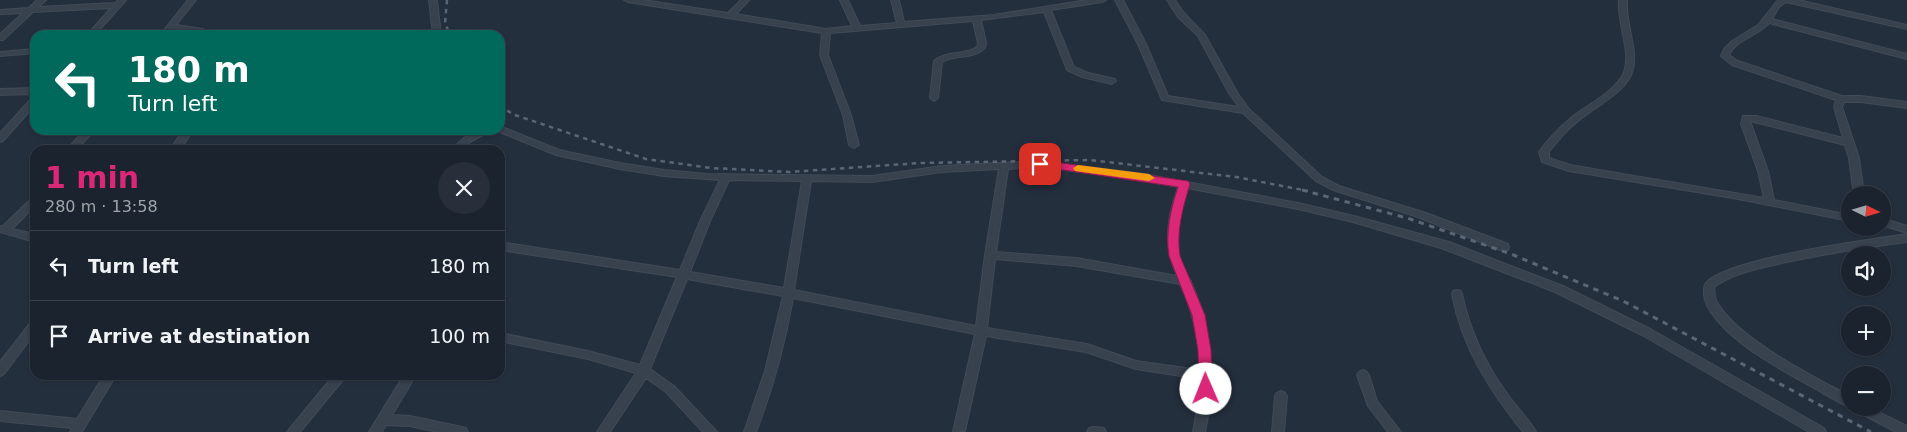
<!DOCTYPE html>
<html lang="en">
<head>
<meta charset="utf-8">
<style>
	:root { --surface:#1b232e; --page:#282f3a; --text:#f1f3f6; --muted:#a0a4aa; --line:#39404a; --accent:#db2777 }
	body { margin:0; font-family:"DejaVu Sans",sans-serif; background:var(--page); color:var(--text); height:100vh; display:flex; flex-direction:column; font-size:19px; white-space:nowrap }
	* { box-sizing:border-box; margin:0 }
	p { font-size:16px; color:var(--muted) }
	.icon { flex:none; width:28px; height:28px; fill:none; stroke:currentColor; stroke-width:2; stroke-linecap:round; stroke-linejoin:round }
	.map { position:relative; flex:1; overflow:hidden }
	.panel { position:absolute; left:30px; top:145px; width:475px; height:235px; display:flex; flex-direction:column; background:var(--surface); border-radius:15px; box-shadow:0 1px 4px #0004,0 0 0 1px var(--line) }
	.panel>* { flex:none }
	.hud { position:absolute; left:30px; top:30px; width:475px; height:105px; border-radius:15px; box-shadow:0 1px 4px #0004,0 0 0 1px var(--line); background:#00695c; color:#fff; overflow:hidden }
	.needle { width:32px; rotate:95deg }
	.controls { position:absolute; left:1841px; top:186px; display:grid; gap:10px }
	.controls a { display:grid; place-items:center; width:50px; height:50px; border-radius:50%; background:var(--surface); box-shadow:0 1px 4px #0004,0 0 0 1px var(--line); font-size:25px }
	.pin { position:absolute; display:grid; place-items:center; width:42px; height:42px; color:#fff; margin:-21px; border-radius:10px; box-shadow:0 2px 8px #0006 }
	.me { position:absolute; width:55px; margin:-28px; rotate:359deg; stroke-linejoin:round; filter:drop-shadow(0 0 4px #0008) }
	.turn { display:flex; align-items:center; gap:18px; height:105px; padding:0 15px; font-size:22px }
	.turn .icon { width:65px; height:65px; stroke-width:2.5 }
	.turn b { display:block; font-size:35px; line-height:42px }
	.round { display:grid; place-items:center; flex:none; width:52px; height:52px; border-radius:26px; background:var(--page) }
	.summary { display:flex; align-items:center; justify-content:space-between; height:85px; padding:0 15px }
	h1 { font-size:30px; font-weight:800; line-height:38px; color:var(--accent) }
	ul { padding:0; list-style:none }
	li { display:flex; align-items:center; gap:15px; height:70px; padding:0 15px; border-top:1px solid var(--line) }
	li div { flex:1 }
	li b { display:block; font-size:19px }
	li em { font-style:normal }
	.map>svg:first-child { display:block }
</style>
</head>
<body>
<div class="map">
<svg width="1907" height="432" viewBox="0 0 1907 432">
	<rect width="100%" height="100%" fill="#242f3e"/>
	<g fill="none" stroke-linecap="round" stroke-linejoin="round">
		<g stroke="#414a57" stroke-width="2">
			<g id="minor">
				<path d="M37,0H46L38,7L115,3L118,0H126L95,35H87L111,8L33,12L3,40H0V34L23,13L0,14V10L29,8Z"/>
				<path d="M188,0H196L176,25L203,29L208,35H199L198,33L172,30L168,35H160Z"/>
				<path d="M429,0H437L441,35H433Z"/>
				<path d="M624,0H643L728,13L741,0H749L736,14L826,29L852,26L840,0H848L860,26L897,23L891,0H899L904,22L994,15L1087,0H1106L1102,2L1051,10L1074,67L1088,73L1115,79L1116,81L1112,84L1082,77L1067,70L1044,12L981,20L986,43L985,48C973,60 956,54 942,62L938,98L934,101L930,98L934,61C946,50 964,56 977,47L978,43L973,21L830,33L828,55L851,115L859,145L854,148L849,145L843,115L820,55L822,33L628,2Z"/>
				<path d="M1115,0H1123L1146,44L1168,96L1239,107L1230,95L1198,36L1178,17L1167,0H1175L1184,13L1205,35L1238,94L1249,109L1322,177L1339,186L1426,213L1508,244L1509,247L1508,250H1500L1418,217L1333,190L1316,181L1243,113L1162,100L1138,44Z"/>
				<path d="M1619,0H1627C1625,23 1638,48 1633,69C1628,92 1594,107 1578,121C1567,130 1557,141 1549,152V158L1570,165L1764,198L1758,171L1741,124L1743,116H1756L1843,138L1834,107L1836,100L1732,65L1721,56L1724,49L1732,41L1758,25L1778,0H1798L1907,25V29L1786,2L1779,7L1772,19L1907,54V59L1769,23C1758,36 1736,39 1729,55L1738,61L1842,96H1861L1907,102V108L1861,102H1844L1842,107L1859,158L1864,195H1854L1849,158L1845,145L1750,121L1768,171L1774,200L1850,215V221L1733,198L1569,171L1542,162L1539,152C1548,139 1559,128 1571,118C1586,105 1620,90 1625,69C1630,48 1617,23 1619,0Z"/>
				<path d="M35,49V53L0,56V52Z"/>
				<path d="M35,88V94L0,95V89Z"/>
				<path d="M35,97V105L3,141L0,142V133L32,98Z"/>
				<path d="M500,126L559,150L620,163L664,170L707,174L872,176L942,166L1040,161L1144,174L1298,203L1354,216L1449,242L1563,286L1652,330L1824,428L1826,432H1809L1644,336L1555,292L1441,248L1353,222L1298,209L1187,188C1178,218 1170,255 1191,281V282C1213,330 1216,381 1205,432H1193L1198,403L1200,379L1136,369L1086,352L986,336L965,431L953,432L975,334L793,298C785,344 773,388 756,432H744L765,371L783,296L687,279L650,369L674,386L717,432H703L666,392L646,378L610,432H597L636,373L588,359L500,341V333L588,351L640,365L677,277L500,250V242L680,270L701,219L720,180L664,176L620,169L556,155L497,131L500,130ZM1040,167L1144,180L1178,187C1167,218 1163,244 1177,276L1076,258L996,252L1008,169ZM999,169L985,255L976,326L794,290L811,181L872,182L942,172ZM729,180L802,181L784,288L690,272L711,219ZM995,259L1076,266L1180,284C1193,311 1199,339 1200,370L1136,361L1087,344L987,328Z"/>
				<path d="M85,130H95L76,150H66Z"/>
				<path d="M183,130H193L180,150H170Z"/>
				<path d="M480,130H492L470,142L462,150H451L464,138Z"/>
				<path d="M35,197V206L12,229L35,234V242L0,232V226H3L32,198Z"/>
				<path d="M1882,218L1907,226V233L1882,225Z"/>
				<path d="M1907,234V242C1867,247 1826,254 1786,262C1762,268 1734,272 1714,287C1715,292 1714,298 1717,302C1737,338 1813,377 1850,396V407C1838,403 1827,395 1816,389C1785,372 1740,348 1717,320C1711,313 1704,303 1704,294C1704,290 1703,286 1706,283C1728,258 1869,240 1907,234Z"/>
				<path d="M1457,290L1461,291L1462,294C1470,332 1485,364 1508,395C1517,408 1529,419 1536,432H1523C1489,390 1462,347 1452,294L1453,291Z"/>
				<path d="M35,321V333L4,374L0,376V362L31,322Z"/>
				<path d="M1363,370L1367,372L1369,375L1377,401L1401,432H1388L1368,406L1357,375L1359,372Z"/>
				<path d="M104,375H116L82,432H70L72,428L0,421V411L77,419Z"/>
				<path d="M334,375H347L300,432H287Z"/>
				<path d="M404,375H416L392,415L410,416L462,427L466,428L468,432H438L410,426L386,425L382,432H369Z"/>
				<path d="M1281,391L1285,393L1287,396L1284,432H1272L1275,396L1277,393Z"/>
				<path d="M1854,408H1870L1907,426V432H1896L1856,411Z"/>
				<path d="M1093,427L1104,428L1106,432H1087L1089,428Z"/>
			</g>
		</g>
		<use href="#minor" fill="#38414e" fill-rule="evenodd"/>
		<g stroke="#5a6575" stroke-width="2.5" stroke-dasharray="4.5 4.5" stroke-linecap="butt">
			<path d="M447,0L445,23L450,35"/>
			<path d="M500,105L512,114L646,159L711,168L789,172L920,163L1090,160L1236,177L1308,191"/>
		</g>
		<path stroke="#5a6575" stroke-width="3" stroke-dasharray="5.5 5.5" stroke-linecap="butt" d="M1302,190L1407,218L1511,254L1623,301L1871,432"/>
	</g>
	<path fill="#db2777" stroke="#8e194d" d="M1040,160L1188,181L1190,184C1183,207 1176,232 1180,256L1205,315L1211,350L1212,389L1210,393L1206,395L1199,389L1198,350L1192,315L1169,256C1165,233 1171,208 1178,187L1037,166L1035,164Z"/>
	<path fill="#f59e0b" d="M1078,165L1149,174L1155,178L1149,181L1075,171L1073,168Z"/>
</svg>
<div class="controls">
<a><svg class="needle" viewBox="-14 -14 28 28"><path d="M0-13l5 13h-10z" fill="#e53935"/><path d="M0 13l5-13h-10z" fill="#a0a4aa"/></svg></a>
<a><svg class="icon" aria-label="sound" viewBox="0 0 24 24"><path d="M4 9h4l5-4v14l-5-4H4zM17 9q2 3 0 6"/></svg></a>
<a>+</a>
<a>−</a>
</div>
<div class="pin" style="left:1040px;top:164px;background:#d93025"><svg class="icon" aria-label="arrive" viewBox="0 0 24 24"><path d="M6 21V4h12l-3 4 3 4H6"/></svg></div>
<svg class="me" style="left:1206px;top:389px" viewBox="-20 -20 40 40"><circle r="19" fill="#fff"/><path d="M0-13L10 11 0 6-10 11z" fill="#db2777"/></svg>
<div class="hud">
<div class="turn"><svg class="icon" aria-label="left" viewBox="0 0 24 24"><path d="M17 20v-9H6M10 6l-5 5 5 5"/></svg><div><b>180 m</b>Turn left</div></div>
</div>
<section class="panel">
<div class="summary"><div><h1>1 min</h1><p>280 m · 13:58</p></div><a class="round"><svg class="icon" aria-label="close" viewBox="0 0 24 24"><path d="M6 6l12 12M18 6L6 18"/></svg></a></div>
<ul>
<li><svg class="icon" aria-label="left" viewBox="0 0 24 24"><path d="M17 20v-9H6M10 6l-5 5 5 5"/></svg><div><b>Turn left</b></div><em>180 m</em></li>
<li><svg class="icon" aria-label="arrive" viewBox="0 0 24 24"><path d="M6 21V4h12l-3 4 3 4H6"/></svg><div><b>Arrive at destination</b></div><em>100 m</em></li>
</ul>
</section>
</div>
</body>
</html>
